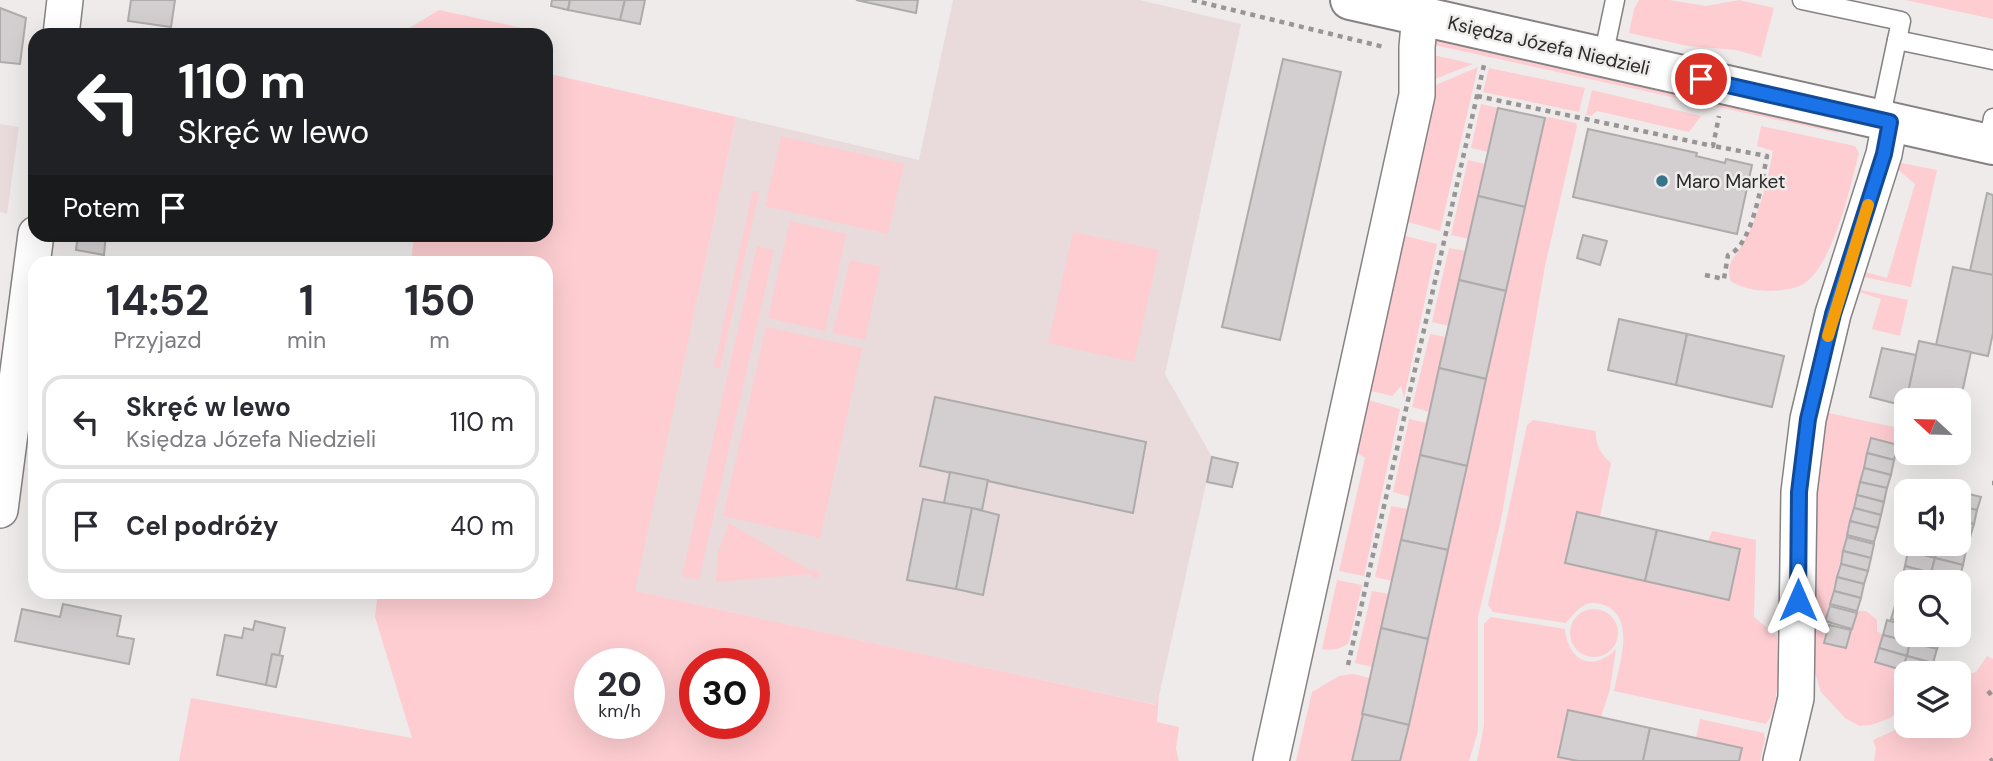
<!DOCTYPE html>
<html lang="pl">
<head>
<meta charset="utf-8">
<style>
	:root { --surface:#fff; --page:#f2f2f3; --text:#2b2b33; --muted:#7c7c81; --line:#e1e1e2 }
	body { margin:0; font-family:"DM Sans",sans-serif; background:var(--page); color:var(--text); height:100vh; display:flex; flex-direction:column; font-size:26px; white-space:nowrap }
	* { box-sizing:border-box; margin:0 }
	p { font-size:23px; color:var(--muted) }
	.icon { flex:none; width:38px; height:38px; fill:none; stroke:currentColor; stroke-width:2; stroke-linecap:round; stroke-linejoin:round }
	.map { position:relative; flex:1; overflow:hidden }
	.details { position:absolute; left:28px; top:256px; width:525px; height:343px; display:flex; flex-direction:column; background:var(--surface); border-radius:21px; box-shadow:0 7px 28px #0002 }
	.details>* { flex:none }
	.banner { position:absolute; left:28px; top:28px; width:525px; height:214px; border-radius:21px; box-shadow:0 7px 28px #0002; background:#202124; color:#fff; overflow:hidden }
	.needle { width:46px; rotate:292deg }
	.buttons { position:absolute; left:1894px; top:388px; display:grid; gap:14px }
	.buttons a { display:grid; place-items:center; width:77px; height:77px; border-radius:14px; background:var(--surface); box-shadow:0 7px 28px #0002; font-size:35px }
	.speed { position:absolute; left:574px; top:648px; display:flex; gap:14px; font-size:35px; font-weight:700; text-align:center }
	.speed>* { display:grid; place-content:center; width:91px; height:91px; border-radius:50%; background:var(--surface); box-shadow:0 7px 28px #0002; line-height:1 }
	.speed small { font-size:18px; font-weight:400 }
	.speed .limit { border:10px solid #d22; background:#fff; color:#111 }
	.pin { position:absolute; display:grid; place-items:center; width:60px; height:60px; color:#fff; margin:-30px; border:4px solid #fff; border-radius:50%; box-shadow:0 2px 7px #0007 }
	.me { position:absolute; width:77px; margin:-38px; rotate:0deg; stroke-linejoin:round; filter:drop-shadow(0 0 5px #0008) }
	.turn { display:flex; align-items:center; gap:24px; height:147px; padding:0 35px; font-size:32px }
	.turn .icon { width:91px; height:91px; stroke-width:2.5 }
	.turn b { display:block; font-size:49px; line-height:60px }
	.then { display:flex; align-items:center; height:66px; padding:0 35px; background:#0003; gap:14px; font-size:26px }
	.eta { display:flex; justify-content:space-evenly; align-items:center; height:119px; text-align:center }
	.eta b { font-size:42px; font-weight:700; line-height:49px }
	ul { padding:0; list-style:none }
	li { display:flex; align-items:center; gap:21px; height:94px; margin:0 14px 10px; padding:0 21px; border:4px solid var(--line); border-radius:21px }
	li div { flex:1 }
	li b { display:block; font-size:26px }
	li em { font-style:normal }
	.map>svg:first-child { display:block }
</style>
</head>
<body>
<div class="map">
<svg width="1993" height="761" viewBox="0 0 1993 761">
	<rect width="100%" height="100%" fill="#efebeb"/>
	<g fill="#e9dbdc">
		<path d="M953,0H1140L1241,24L1165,374L1212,457L1157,705L634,591L736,117L919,160Z"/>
		<path d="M0,124L19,127L7,214L0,212Z"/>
	</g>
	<g fill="#fdcdd1" fill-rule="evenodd">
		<path d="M1639,0H1669L1706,6L1739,0L1774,8L1761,57L1736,50L1688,46L1629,33L1634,9Z"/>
		<path d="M1905,0H1993V19L1984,17Z"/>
		<path d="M439,10L536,31V35H398Z"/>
		<path d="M1435,37L1840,127L1838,133L1429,44Z"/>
		<path d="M1429,54L1473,64L1430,81Z"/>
		<path d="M1478,67L1440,231L1405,221L1431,87Z"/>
		<path d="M1489,68L1585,88L1579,112L1483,92Z"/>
		<path d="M546,73L736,117L635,591L1156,705L1159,696L1157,722L1179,727L1176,749L1179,761H179L191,698L412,738L375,617L378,592H546V262H411L414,237L401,235L546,234ZM590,663H649V723H590ZM695,663H754V723H695Z"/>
		<path d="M1592,90L1701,116L1689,132L1597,111L1591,116L1586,115Z"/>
		<path d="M1481,104L1498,108L1488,152L1471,148Z"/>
		<path d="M1549,117L1576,123L1577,126L1545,266L1501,520L1478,617V731L1469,761H1400L1545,118Z"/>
		<path d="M1761,126L1855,146L1859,153C1850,187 1833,267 1802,285C1792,290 1781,290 1770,291C1759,291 1738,288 1730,280C1726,262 1735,258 1742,245C1759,216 1767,184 1773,151L1757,146Z"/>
		<path d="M781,136L904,164L888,234L765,206Z"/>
		<path d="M1468,160L1485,164L1469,239L1451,235Z"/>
		<path d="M1896,162L1937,170L1911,287L1864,277L1865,272L1887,278L1915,184L1895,167Z"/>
		<path d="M753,190L759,192L720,368L714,367Z"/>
		<path d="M790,221L846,234L825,331L768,318Z"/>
		<path d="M1073,232L1159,250L1134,362L1048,343Z"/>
		<path d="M1401,235L1437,244L1404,398L1401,386L1392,396L1367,390Z"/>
		<path d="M757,246L774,250L699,580L682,576Z"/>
		<path d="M1449,248L1466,251L1449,326L1432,322Z"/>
		<path d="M850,260L881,267L865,340L833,333Z"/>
		<path d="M1861,290L1908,300L1900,336L1872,329L1881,299L1859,292Z"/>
		<path d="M766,327L862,348L820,538L723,516Z"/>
		<path d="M1430,334L1446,337L1430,412L1412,407Z"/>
		<path d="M1365,399L1400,409L1364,576L1339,571L1365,458L1353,450Z"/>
		<path d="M1824,412L1894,427L1898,445L1871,438L1825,621L1829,625L1824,642L1851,630L1857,611H1866L1877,620V631L1883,635L1875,662L1916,674H1906V708L1888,719L1871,725L1859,726L1845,718L1821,692L1811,660L1815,495Z"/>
		<path d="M1409,419L1427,423L1410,497L1393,492Z"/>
		<path d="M1533,420L1596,431C1595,445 1601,454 1611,463L1600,517L1577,512L1565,562L1728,600L1740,550L1708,542L1712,531L1756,540L1754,617L1777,636C1777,662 1782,702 1766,724L1614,691C1619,664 1638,615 1601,604C1583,599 1576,612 1566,623L1493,612L1488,605L1527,425Z"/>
		<path d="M1391,506L1408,509L1392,581L1375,577Z"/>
		<path d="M729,523L811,571L818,570L820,576L815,579L810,574L716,582L718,552Z"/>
		<path d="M1337,580L1362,585L1349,642C1343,649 1331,651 1322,649Z"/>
		<path d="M1372,591L1389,594L1372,667L1355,663Z"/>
		<circle cx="1594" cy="633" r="24"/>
		<path d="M1491,617L1565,629C1568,661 1593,673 1616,649L1610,689L1601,717L1568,710L1558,756L1578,761H1477L1484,725V624Z"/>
		<path d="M1987,656L1993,659V761H1874L1876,748L1873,740L1906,725L1958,726V677L1976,672Z"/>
		<path d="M1353,674L1370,678L1352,761H1296L1312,692L1339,676Z"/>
		<path d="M1700,719L1764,733L1765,739L1760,761H1739L1696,738Z"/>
	</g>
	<g fill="#d3cfd0" stroke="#aeabab" stroke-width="2">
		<path d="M131,0H175L171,27L128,21Z"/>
		<path d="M552,0H570L568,10L551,6Z"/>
		<path d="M570,0H625L620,20L568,10Z"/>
		<path d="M625,0H645L640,24L620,20Z"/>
		<path d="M856,0H918L916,13Z"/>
		<path d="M0,8L26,18L20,64L0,62Z"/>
		<path d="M1283,59L1341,72L1280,340L1222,327Z"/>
		<path d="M1498,108L1545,118L1525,207L1478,196Z"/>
		<path d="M1588,129L1697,153L1696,156L1725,163L1726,159L1752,165L1737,234L1573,197Z"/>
		<path d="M1987,193L1993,195V275L1970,271Z"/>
		<path d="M1478,196L1525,207L1506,291L1459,280Z"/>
		<path d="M78,234H106L104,255L76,250Z"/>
		<path d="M1583,235L1607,241L1600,265L1577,258Z"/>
		<path d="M1953,267L1993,275V333L1988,356L1936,345Z"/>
		<path d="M1459,280L1506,291L1486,379L1439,368Z"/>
		<path d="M1619,319L1687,334L1676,385L1608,370Z"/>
		<path d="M1687,334L1784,356L1772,407L1676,385Z"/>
		<path d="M1919,341L1971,352L1958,411V401H1906Z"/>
		<path d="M1882,348L1916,355L1905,406L1870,397Z"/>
		<path d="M1439,368L1486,379L1467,466L1420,455Z"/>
		<path d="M935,397L1146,442L1133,513L920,466Z"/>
		<path d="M1871,438L1898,445L1894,460L1867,453Z"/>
		<path d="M1867,453L1894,460L1891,475L1864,468Z"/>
		<path d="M1420,455L1467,466L1448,550L1401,540Z"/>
		<path d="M1212,457L1238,463L1232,487L1207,482Z"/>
		<path d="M1864,468L1891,475L1887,488L1860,482Z"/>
		<path d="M950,472L988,480L982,510L944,503Z"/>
		<path d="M1860,482L1887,488L1884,502L1857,495Z"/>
		<path d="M1925,484L1953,490L1952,492H1923Z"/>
		<path d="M1953,490L1981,497L1977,510L1958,506V492Z"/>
		<path d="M1857,495L1884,502L1881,515L1854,508Z"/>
		<path d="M923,499L972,508L956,589L907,580Z"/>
		<path d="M1958,506L1977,510L1974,524L1958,520Z"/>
		<path d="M972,508L999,515L983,595L956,589Z"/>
		<path d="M1854,508L1881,515L1878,528L1850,521Z"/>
		<path d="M1577,512L1657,530L1645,581L1565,563Z"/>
		<path d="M1958,520L1974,524L1970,537L1958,534Z"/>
		<path d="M1850,521L1878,528L1874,542L1847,535Z"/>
		<path d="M1657,530L1740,549L1729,600L1645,581Z"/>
		<path d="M1958,534L1970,537L1966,550L1942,544H1958Z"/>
		<path d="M1847,537L1874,544L1871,558L1843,551Z"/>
		<path d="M1401,540L1448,550L1428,639L1381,628Z"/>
		<path d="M1910,544H1939L1935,558L1908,551Z"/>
		<path d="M1939,544L1966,550L1963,565L1935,558Z"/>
		<path d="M1843,551L1871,558L1868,571L1841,564Z"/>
		<path d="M1908,551L1935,558L1931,573L1905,566Z"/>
		<path d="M1935,558L1963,565L1959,580L1931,573Z"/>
		<path d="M1841,564L1868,571L1864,584L1837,577Z"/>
		<path d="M1905,566L1931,573L1929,583H1915L1902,579Z"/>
		<path d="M1931,573L1959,580L1958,583H1929Z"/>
		<path d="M1837,577L1864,584L1861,598L1834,591Z"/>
		<path d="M1902,579L1915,583H1906V594L1899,592Z"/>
		<path d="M1834,591L1861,598L1857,611L1830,604Z"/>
		<path d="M1899,592L1906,594V609L1895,606Z"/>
		<path d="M63,604L121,616L117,636L134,639L129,664L15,641L22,609L60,617Z"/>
		<path d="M1830,606L1857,613L1852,629L1825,621Z"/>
		<path d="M1895,606L1906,609V623L1891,619Z"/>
		<path d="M1887,620L1906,626V635H1912L1910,642L1883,635Z"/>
		<path d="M255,621L285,628L279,656L272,654L266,685L217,675L225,635L242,638L244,628L253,630Z"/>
		<path d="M1829,625L1851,630L1846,648L1824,643Z"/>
		<path d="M1381,628L1428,639L1409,725L1362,714Z"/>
		<path d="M1883,635L1910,642L1907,656L1879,648Z"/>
		<path d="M1912,635H1941L1942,636L1937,649L1910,642Z"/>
		<path d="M1910,642L1937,649L1933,663L1907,656Z"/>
		<path d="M1879,648L1907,656L1902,670L1875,662Z"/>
		<path d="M272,654L283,656L276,687L266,685Z"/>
		<path d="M1907,656L1933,663L1931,674H1916L1902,670Z"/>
		<path d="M1568,710L1650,728L1643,761H1578L1558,757Z"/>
		<path d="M1363,714L1409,725L1400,761H1352Z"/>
		<path d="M1650,728L1742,748L1739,761H1643Z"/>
	</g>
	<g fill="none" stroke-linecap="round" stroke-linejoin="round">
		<g stroke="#868283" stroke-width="21">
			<g id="lane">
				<path d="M1802,0L1901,21L1880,120"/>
				<path d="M1897,40L1993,60"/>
				<path d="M1603,57L1615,0"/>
				<path d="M1988,143L1993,118"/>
			</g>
		</g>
		<g stroke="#868283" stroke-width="38">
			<g id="street">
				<path d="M61,35L65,0"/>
				<path d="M0,510L36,234"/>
				<path d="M1271,761L1417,95V47L1420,15"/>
				<path d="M1781,761L1796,698L1799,492L1808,419L1833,314L1884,154L1890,122"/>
			</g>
		</g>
		<g stroke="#868283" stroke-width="42">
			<path id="secondary" d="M1350,0L1993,145"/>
		</g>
		<g stroke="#979595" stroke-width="4.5" stroke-dasharray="5 5" stroke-linecap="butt">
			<path d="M1192,0L1384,47"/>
			<path d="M1477,96L1713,146L1719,116"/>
			<path d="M1705,275L1724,279L1728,255C1753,246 1762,180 1767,156L1713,146"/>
			<path d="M1992,483H1993"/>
			<path d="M1348,665L1484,65"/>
			<path d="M1988,691L1993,697"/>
			<path d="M1990,761L1993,759"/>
		</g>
		<use href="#lane" stroke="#fff" stroke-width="18"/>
		<use href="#street" stroke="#fff" stroke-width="35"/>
		<use href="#secondary" stroke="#fff" stroke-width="38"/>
	</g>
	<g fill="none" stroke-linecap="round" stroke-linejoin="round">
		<g stroke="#114b97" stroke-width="18">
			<path id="route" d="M1701,79L1890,122L1884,154L1833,314L1808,419L1799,492L1798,600"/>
		</g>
		<use href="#route" stroke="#1a73e8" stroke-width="12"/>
		<path stroke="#f59e0b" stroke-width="12" d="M1828,336L1868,205"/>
	</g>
	<circle fill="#36748a" stroke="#efebeb" stroke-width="2.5" cx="1662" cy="181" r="7"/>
	<g text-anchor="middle" stroke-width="5" stroke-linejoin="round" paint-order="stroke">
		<g font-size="19" fill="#2a2929" stroke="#efebeb">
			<text transform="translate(1549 45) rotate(13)" y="7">Księdza Józefa Niedzieli</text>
		</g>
		<g font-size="19" fill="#2a2929" stroke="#efebeb" text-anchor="start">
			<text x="1676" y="188">Maro Market</text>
		</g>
	</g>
</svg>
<div class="buttons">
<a><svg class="needle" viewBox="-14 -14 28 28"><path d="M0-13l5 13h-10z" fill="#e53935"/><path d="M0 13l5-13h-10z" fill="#7c7c81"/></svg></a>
<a><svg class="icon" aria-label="sound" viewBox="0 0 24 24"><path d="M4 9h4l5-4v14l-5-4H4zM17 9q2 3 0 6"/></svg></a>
<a><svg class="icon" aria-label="search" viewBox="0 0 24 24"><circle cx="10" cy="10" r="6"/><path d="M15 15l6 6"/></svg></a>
<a><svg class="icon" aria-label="layers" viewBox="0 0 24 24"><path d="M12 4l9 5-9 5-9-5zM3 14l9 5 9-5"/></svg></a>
</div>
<div class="speed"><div>20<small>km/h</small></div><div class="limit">30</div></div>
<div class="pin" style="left:1701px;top:79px;background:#d93025"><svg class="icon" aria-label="arrive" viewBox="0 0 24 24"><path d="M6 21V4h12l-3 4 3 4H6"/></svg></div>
<svg class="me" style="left:1798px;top:600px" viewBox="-20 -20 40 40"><path d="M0-17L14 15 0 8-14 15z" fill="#1a73e8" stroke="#fff" stroke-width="4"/></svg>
<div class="banner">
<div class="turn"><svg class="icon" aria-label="left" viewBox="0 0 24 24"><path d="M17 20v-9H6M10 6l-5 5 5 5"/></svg><div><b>110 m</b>Skręć w lewo</div></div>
<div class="then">Potem<svg class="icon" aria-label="arrive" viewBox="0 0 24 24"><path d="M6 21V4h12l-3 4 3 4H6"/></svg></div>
</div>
<section class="details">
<div class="eta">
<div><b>14:52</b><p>Przyjazd</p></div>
<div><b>1</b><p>min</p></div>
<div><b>150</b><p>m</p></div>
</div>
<ul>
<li><svg class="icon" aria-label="left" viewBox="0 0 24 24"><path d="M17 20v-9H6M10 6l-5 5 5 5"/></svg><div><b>Skręć w lewo</b><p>Księdza Józefa Niedzieli</p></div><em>110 m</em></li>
<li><svg class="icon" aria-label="arrive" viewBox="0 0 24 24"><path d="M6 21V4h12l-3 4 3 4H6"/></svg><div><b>Cel podróży</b></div><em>40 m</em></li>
</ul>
</section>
</div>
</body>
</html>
